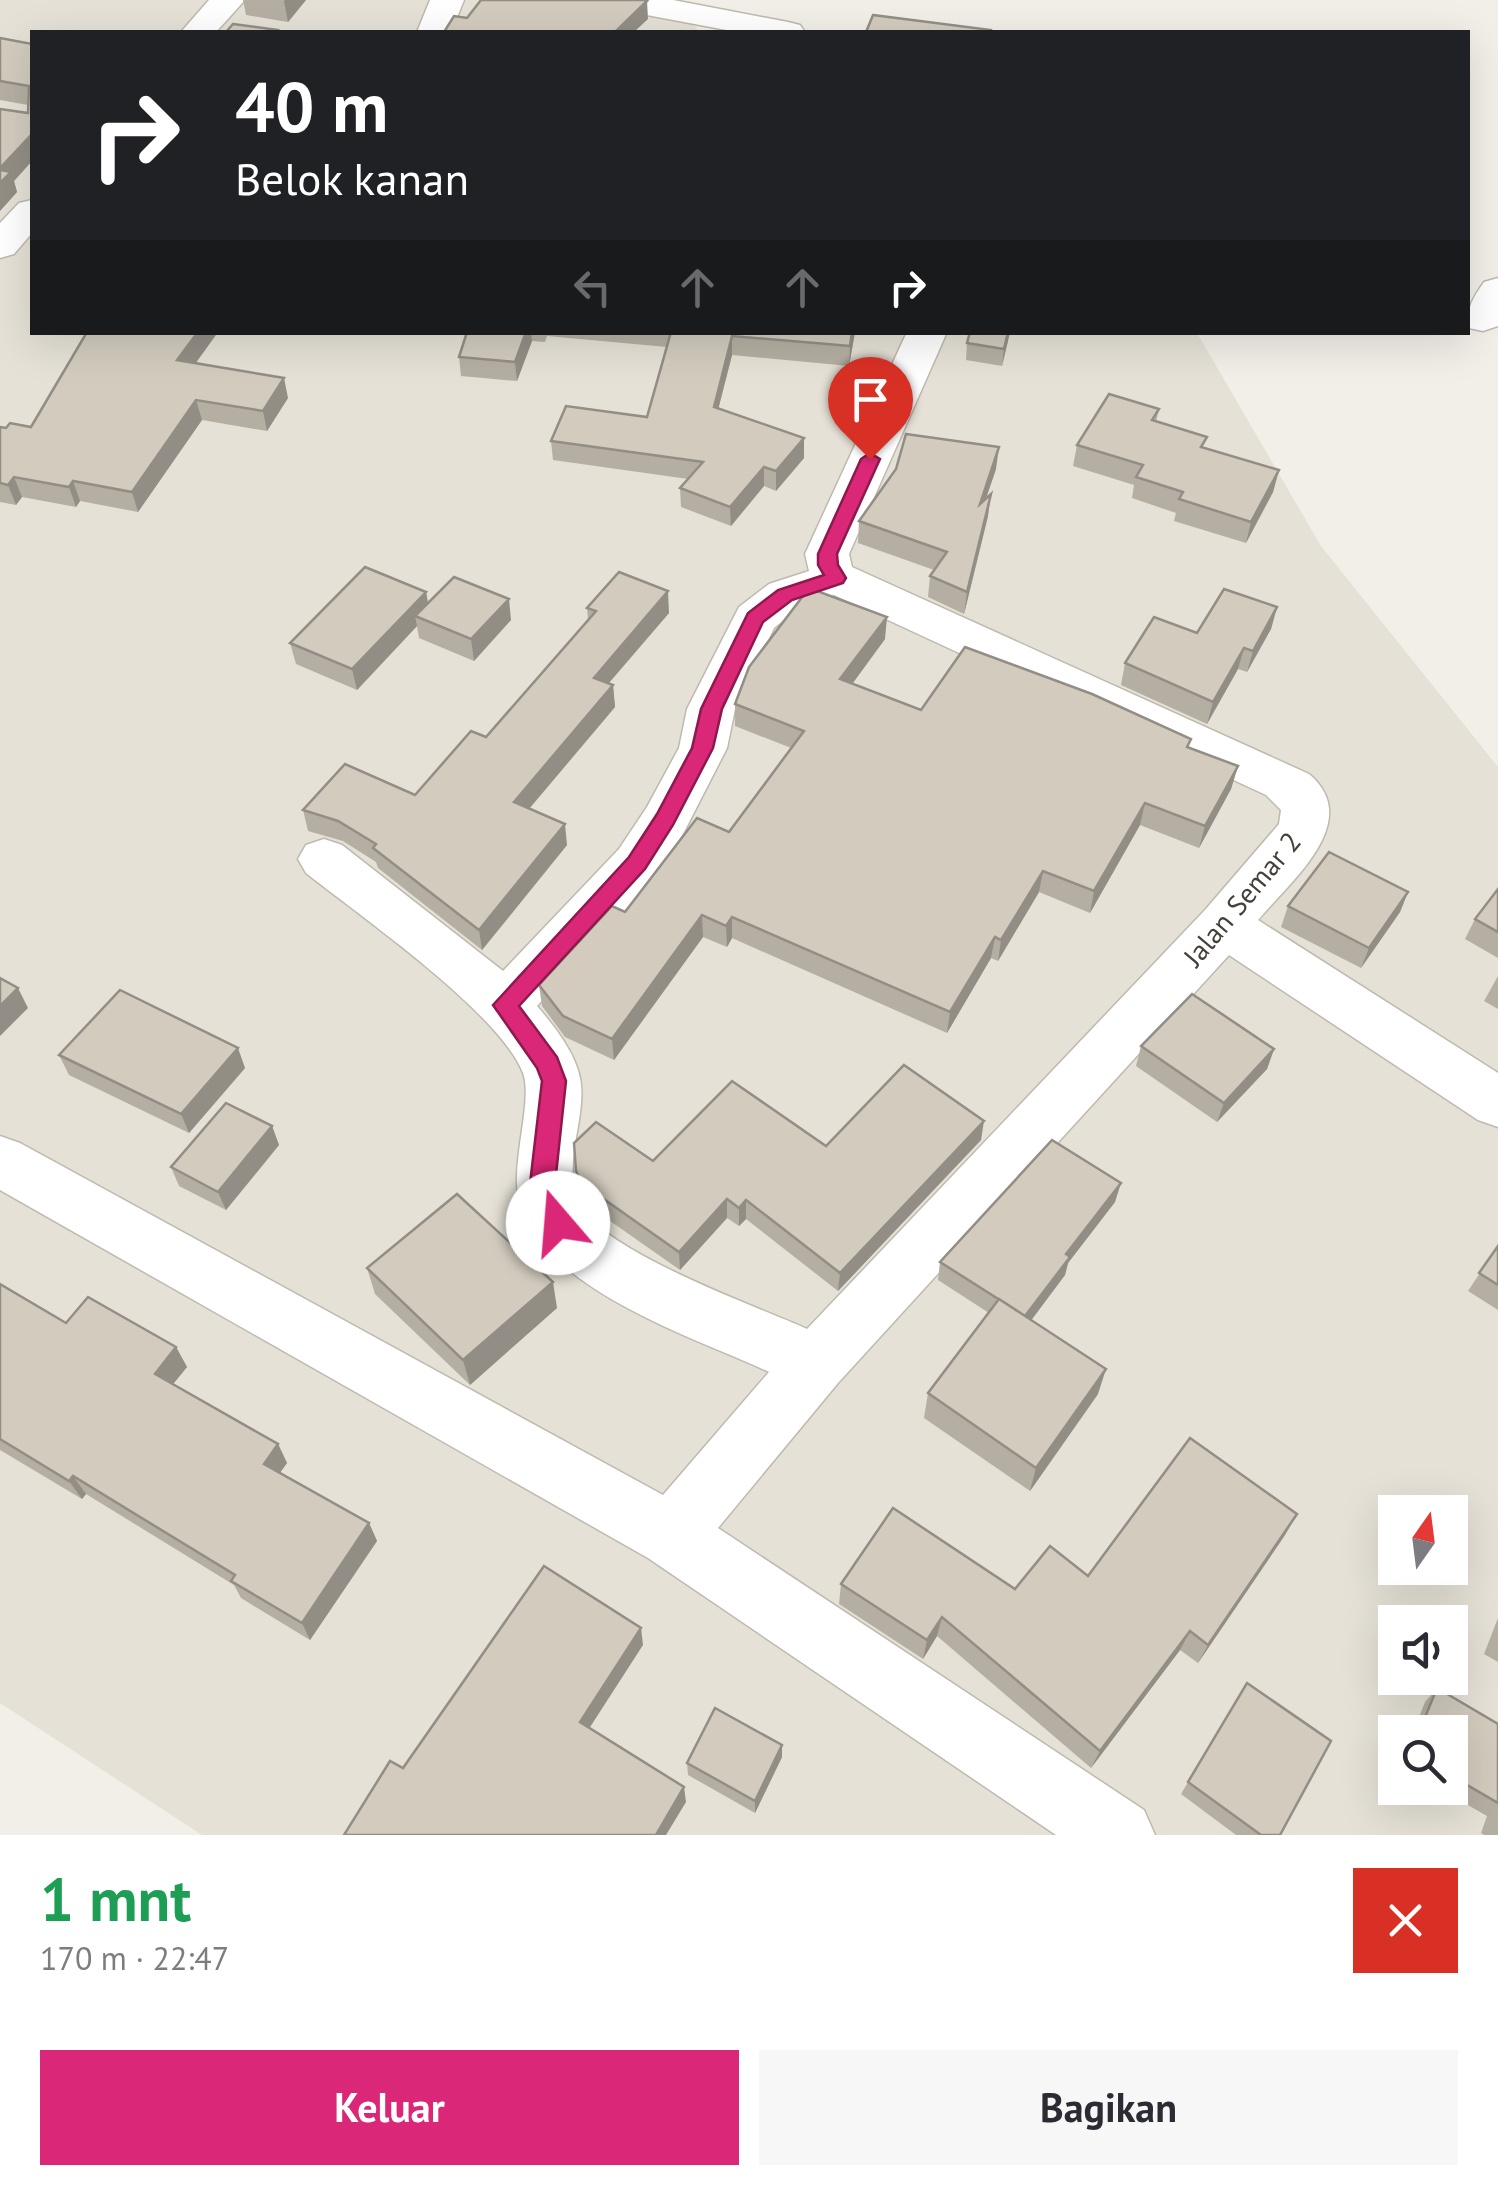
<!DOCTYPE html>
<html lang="id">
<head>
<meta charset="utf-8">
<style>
	:root { --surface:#fff; --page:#f7f7f7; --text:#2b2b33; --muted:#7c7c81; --accent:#db2777 }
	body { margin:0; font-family:"PT Sans",sans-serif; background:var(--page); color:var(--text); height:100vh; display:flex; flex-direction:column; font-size:38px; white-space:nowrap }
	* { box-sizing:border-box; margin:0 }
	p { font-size:32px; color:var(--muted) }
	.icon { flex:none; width:55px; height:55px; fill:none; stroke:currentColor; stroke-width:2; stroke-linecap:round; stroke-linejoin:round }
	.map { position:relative; height:1835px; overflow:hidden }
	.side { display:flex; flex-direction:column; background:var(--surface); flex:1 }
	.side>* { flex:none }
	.banner { position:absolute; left:30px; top:30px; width:1440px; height:305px; border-radius:0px; box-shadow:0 10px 40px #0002; background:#202124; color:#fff; overflow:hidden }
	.needle { width:65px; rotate:14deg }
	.fabs { position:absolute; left:1378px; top:1495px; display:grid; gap:20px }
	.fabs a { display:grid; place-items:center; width:90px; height:90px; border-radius:0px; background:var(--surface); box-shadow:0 10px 40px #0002; font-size:50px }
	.pin { position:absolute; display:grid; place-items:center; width:85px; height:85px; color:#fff; margin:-102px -42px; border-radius:50% 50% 50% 0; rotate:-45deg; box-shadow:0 0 10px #0007 }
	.pin .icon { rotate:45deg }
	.me { position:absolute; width:110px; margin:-55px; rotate:342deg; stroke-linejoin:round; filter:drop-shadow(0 0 8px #0008) }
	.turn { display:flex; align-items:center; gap:35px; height:210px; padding:0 40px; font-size:45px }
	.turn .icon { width:130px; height:130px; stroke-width:2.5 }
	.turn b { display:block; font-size:70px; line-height:85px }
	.lanes { display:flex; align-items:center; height:95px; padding:0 40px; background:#0003; justify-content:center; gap:50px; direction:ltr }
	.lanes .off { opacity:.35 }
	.round { display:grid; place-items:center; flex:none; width:105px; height:105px; border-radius:0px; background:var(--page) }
	.summary { display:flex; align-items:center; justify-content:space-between; height:170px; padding:0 40px }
	h1 { font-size:60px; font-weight:600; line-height:75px; color:#1e9e55 }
	.primary-button { display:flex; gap:20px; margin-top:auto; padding:20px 40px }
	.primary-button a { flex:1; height:115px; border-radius:0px; background:var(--accent); color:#fff; font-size:40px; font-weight:600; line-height:115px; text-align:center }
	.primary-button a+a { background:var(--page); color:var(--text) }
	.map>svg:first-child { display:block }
</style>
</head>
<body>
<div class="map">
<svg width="1498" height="1835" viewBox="0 0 1498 1835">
	<rect width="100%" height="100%" fill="#f1efe7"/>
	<path fill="#e5e1d6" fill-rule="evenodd" d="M0,0H676L699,32H32V332L1197,333L1321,546L1498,767V1835H202L0,1703ZM1395,1512H1450V1568H1395ZM1395,1622H1450V1678H1395ZM1395,1732H1450V1788H1395Z"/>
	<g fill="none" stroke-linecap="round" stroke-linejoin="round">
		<g stroke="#bfb9ae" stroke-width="3">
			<g id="street">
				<path d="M209,0H245L216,32H181Z"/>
				<path d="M430,0H464L451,32H417Z"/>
				<path d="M603,0H673L788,22L800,25L805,32H737L620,10L608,7Z"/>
				<path d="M32,200V233L14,254L0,258V223L19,203Z"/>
				<path d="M1498,278V326L1483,331L1469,328C1465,310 1474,296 1484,282Z"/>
				<path d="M907,332H947L849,554L852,567L1309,774C1365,821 1290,882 1258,920L1498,1073V1127L1478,1120L1229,955L838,1383L718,1528L1144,1810L1155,1835H1056L648,1558L0,1190V1136L20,1143L663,1495L769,1372C692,1336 534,1287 518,1194C512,1159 533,1099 523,1073C499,1012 360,916 306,873L298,859L306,845L324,839L342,845L503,971L619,849L647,807L679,748L687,709L739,607L769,584L809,571L805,554ZM834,595L1266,795L1281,810L1279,824L1205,910L807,1329C756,1306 606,1253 581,1206C559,1167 588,1118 580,1078C575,1052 554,1026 537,1006L655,877L683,834L727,748L735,709L774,628L801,606Z"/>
			</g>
		</g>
		<use href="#street" fill="#fff" fill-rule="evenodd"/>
	</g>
	<g fill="#b5afa3">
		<path d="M243,0H306L288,22L246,15Z"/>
		<path d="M0,38L32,44V161L14,181L17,192L0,211V109L28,113V105L0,100Z"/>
		<path d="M87,332H218L195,363L288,398L267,431L202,420L138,512L80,501L76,507L22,497L16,505L0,502V427H31Z"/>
		<path d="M467,332H855L849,366L732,355L718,409L804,458L776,491L764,486L731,526L681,507L680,488L688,479L553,460L551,441L647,417L667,347L547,336L545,342L532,341L517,381L461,376L459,357Z"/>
		<path d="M1010,332L1002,366L966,360L967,343Z"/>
		<path d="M1159,409L1156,422L1204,448L1279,470L1273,492L1246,543L1174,521L1176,513L1132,498L1134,485L1073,466L1077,445Z"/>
		<path d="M996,469L986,498L988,516L964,614L928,597L930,576L934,570L858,543L859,521Z"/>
		<path d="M426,592L428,604L511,620L474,661L419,638L417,626L357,690L296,664L290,643Z"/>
		<path d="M1277,607L1271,629L1247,672L1238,669L1207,724L1121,685L1125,663L1197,633Z"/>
		<path d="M587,608L669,613L609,683L613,685L615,707L529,809L567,845L482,950L378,868L376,862L343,841L308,831L303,810L415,795L486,737L588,620Z"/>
		<path d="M885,639L852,684L921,710L1189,748L1238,766L1231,789L1199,848L1140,825L1090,913L1039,892L998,961L991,958L947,1033L732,938L727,947L703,937L614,1060L565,1037L542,1006L539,985L625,912L729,832L791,748L735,726V704Z"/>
		<path d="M1498,889V958L1465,939L1475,919Z"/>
		<path d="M1408,892L1400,912L1361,968L1281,927L1288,906Z"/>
		<path d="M1498,976V1009L1484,1001Z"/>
		<path d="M1141,1046L1274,1049L1267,1069L1217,1122L1136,1066Z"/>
		<path d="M59,1055L245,1068L189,1133L69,1075Z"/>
		<path d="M272,1126L279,1145L226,1210L179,1186L171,1167Z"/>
		<path d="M981,1140L838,1291L746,1219L739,1226L727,1218L680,1270L583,1202L579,1190L576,1171L653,1161L826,1146Z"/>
		<path d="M1115,1202L1068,1263L1065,1275L1031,1320L1098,1394L1030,1491L924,1418L928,1393L989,1313L938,1280L940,1262Z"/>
		<path d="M1498,1246V1310L1468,1291Z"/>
		<path d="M367,1268L557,1308L470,1385L375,1294Z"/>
		<path d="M0,1284L66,1323L176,1347L187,1367L173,1384L278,1444L287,1463L280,1473L369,1523L377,1541L310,1640L241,1598L234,1585L86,1494L82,1499L0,1450Z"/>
		<path d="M1285,1535L1198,1663L1180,1650L1091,1768L937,1636L923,1659L839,1604L841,1584L1015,1589L1088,1576Z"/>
		<path d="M1498,1618V1662L1484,1654Z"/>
		<path d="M1247,1683L1280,1835H1236L1181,1794Z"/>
		<path d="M1437,1688L1498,1724V1835H1484L1481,1833L1487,1816L1438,1788H1450V1732H1413L1425,1702Z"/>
		<path d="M782,1745V1757L755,1813L688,1775L687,1763Z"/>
	</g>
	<g fill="#938e85">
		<path d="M285,0H306L288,22L284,1Z"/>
		<path d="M647,1L648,19L634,32H615Z"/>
		<path d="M32,134V161L14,181L17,192L0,211V168Z"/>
		<path d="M198,332H218L183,381L177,360Z"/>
		<path d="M526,332H531L532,341L517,381L515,362Z"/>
		<path d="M852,332H855L849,366L850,346Z"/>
		<path d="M1008,332H1010L1002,366L1004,349Z"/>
		<path d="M732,336V355L714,426V407Z"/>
		<path d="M284,378L288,398L267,431L263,411Z"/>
		<path d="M196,400L202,420L138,512L132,492Z"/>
		<path d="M804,438V458L776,491V471Z"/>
		<path d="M999,447L996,469L977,525L980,504Z"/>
		<path d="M764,467V486L731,526L730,507Z"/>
		<path d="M1279,470L1273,492L1246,543L1251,522Z"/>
		<path d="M14,477L22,497L16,505L8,485Z"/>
		<path d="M73,481L80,501L76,507L69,487Z"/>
		<path d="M991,494L988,516L964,614L967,592Z"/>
		<path d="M668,591L669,613L595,699L594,678Z"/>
		<path d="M426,592L430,613L415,616L417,626L357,690L352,669Z"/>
		<path d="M509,599L511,620L474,661L471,639Z"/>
		<path d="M1277,607L1271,629L1247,672L1253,651Z"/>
		<path d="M887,617L885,639L839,702L840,679Z"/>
		<path d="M1244,648L1238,669L1207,724L1213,702Z"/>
		<path d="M613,685L615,707L517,823L514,802Z"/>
		<path d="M1238,766L1231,789L1199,848L1205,826Z"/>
		<path d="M1145,803L1140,825L1090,913L1094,891Z"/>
		<path d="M565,824L567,845L482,950L479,930Z"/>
		<path d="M1043,871L1039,892L998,961L1001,940Z"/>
		<path d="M1408,892L1400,912L1361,968L1369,948Z"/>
		<path d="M702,915L703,937L614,1060L612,1039Z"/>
		<path d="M732,917V938L727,947L726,926Z"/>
		<path d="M995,937L991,958L947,1033L950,1012Z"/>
		<path d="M18,988L28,1008L0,1036V1006Z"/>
		<path d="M238,1048L245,1068L189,1133L181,1114Z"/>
		<path d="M1274,1049L1267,1069L1217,1122L1224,1103Z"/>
		<path d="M984,1121L981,1140L838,1291L840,1273Z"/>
		<path d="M272,1126L279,1145L226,1210L218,1192Z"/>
		<path d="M1121,1183L1115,1202L1068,1263L1065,1275L1021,1334L1025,1317L1066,1254Z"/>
		<path d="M727,1199V1218L680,1270L679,1252Z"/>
		<path d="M746,1200V1219L739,1226V1208Z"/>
		<path d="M553,1282L557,1308L470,1385L463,1360Z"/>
		<path d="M176,1347L187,1367L165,1394L155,1374Z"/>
		<path d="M1106,1369L1098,1394L1030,1491L1036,1468Z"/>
		<path d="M278,1444L287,1463L273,1482L264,1464Z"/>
		<path d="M73,1476L86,1494L82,1499L69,1481Z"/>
		<path d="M1297,1514L1285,1535L1198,1663L1208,1645Z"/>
		<path d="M369,1523L377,1541L310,1640L302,1623Z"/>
		<path d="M942,1617L937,1636L923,1659L927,1640Z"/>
		<path d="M641,1628L643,1645L583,1738L580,1722Z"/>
		<path d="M1190,1631L1180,1650L1091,1768L1100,1751Z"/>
		<path d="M782,1745V1757L755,1813V1801Z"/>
		<path d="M684,1787L686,1802L666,1835H656Z"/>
	</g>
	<g fill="#d2cbbe" stroke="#938e85" stroke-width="2.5">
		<path d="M481,0H644L647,1L615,32H444L454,16L467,18Z"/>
		<path d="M873,15L991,30V32H866Z"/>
		<path d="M233,24L278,30L277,32H226Z"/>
		<path d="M0,38L32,44V134L0,168V109L28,113L29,86L0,81Z"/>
		<path d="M0,170L11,172L0,183Z"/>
		<path d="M87,332H198L177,360L284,378L263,411L196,400L132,492L73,481L69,487L14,477L8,485L0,483V427L6,428L10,423L31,427Z"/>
		<path d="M467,332H526L515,362L459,357Z"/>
		<path d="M671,332H852L850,346L732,336L714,407L804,438L776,471L764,467L730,507L680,488L703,462L551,441L566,406L647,417Z"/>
		<path d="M970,332H1008L1004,349L967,343Z"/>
		<path d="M1109,394L1159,409L1152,420L1207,437L1201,447L1279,470L1251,522L1179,499L1183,492L1136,477L1143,465L1077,445Z"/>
		<path d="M906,434L999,447L980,504L991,494L967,592L930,576L947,552L859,521L896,469Z"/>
		<path d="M365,567L426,592L352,669L290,643Z"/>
		<path d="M619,572L668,591L594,678L613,685L514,802L565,824L479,930L373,848L376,844L338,821L303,810L345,764L415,795L471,731L486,737L596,611L587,608Z"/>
		<path d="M454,577L509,599L471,639L415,616Z"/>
		<path d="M809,588L887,617L840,679L921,710L965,647L1092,694L1191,739L1187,747L1238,766L1205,826L1145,803L1094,891L1043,871L1001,940L995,937L950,1012L732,917L726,926L702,915L612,1039L563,1016L539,985L612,906L625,912L697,818L729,832L804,731L735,704L749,667Z"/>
		<path d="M1224,589L1277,607L1253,651L1244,648L1213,702L1125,663L1154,617L1197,633Z"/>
		<path d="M1329,852L1408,892L1369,948L1288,906Z"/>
		<path d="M1498,889V932L1475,919Z"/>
		<path d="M0,978L18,988L0,1006Z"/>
		<path d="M120,990L238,1048L181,1114L59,1055Z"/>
		<path d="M1192,994L1274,1049L1224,1103L1141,1046Z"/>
		<path d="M904,1065L984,1121L840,1273L746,1200L739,1208L727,1199L679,1252L581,1183L576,1171L574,1143L596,1122L653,1161L732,1081L826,1146Z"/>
		<path d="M226,1103L272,1126L218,1192L171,1167Z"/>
		<path d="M1052,1140L1121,1183L1066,1254L1070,1257L1025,1316L940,1262Z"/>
		<path d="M457,1194L553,1282L463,1360L367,1268Z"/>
		<path d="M1498,1246V1285L1479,1273Z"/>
		<path d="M0,1284L66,1323L88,1297L176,1347L155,1374L278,1444L264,1464L369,1523L302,1623L231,1581L235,1575L73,1476L69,1481L0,1439Z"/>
		<path d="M999,1299L1106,1369L1036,1468L928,1393Z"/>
		<path d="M1190,1438L1297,1514L1208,1645L1190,1631L1100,1751L942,1617L927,1640L841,1584L893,1508L1015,1589L1050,1546L1088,1576Z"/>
		<path d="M544,1566L641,1628L580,1722L684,1787L656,1835H344L390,1761L403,1768Z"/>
		<path d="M1247,1683L1331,1741L1280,1835H1261L1188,1782Z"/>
		<path d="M1437,1688L1498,1724V1803L1450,1775V1732H1419Z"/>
		<path d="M715,1708L782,1745L755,1801L687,1763Z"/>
	</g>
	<path fill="#db2777" stroke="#8e194d" stroke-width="2.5" d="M870,453L880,459L837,554L838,565L846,578L843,583L792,600L763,622L722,709L713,748L673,825L645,869L519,1006L557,1057L566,1081L555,1184L570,1223L567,1231L558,1234L548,1231L533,1202L530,1184L542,1081L537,1068L493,1005L629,857L657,814L692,748L701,709L748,613L778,590L824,575L818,565V554L861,459Z"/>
	<g text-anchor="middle" stroke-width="8" stroke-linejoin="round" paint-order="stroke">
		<g font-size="28" fill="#443f37" stroke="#fff">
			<text transform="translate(1242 899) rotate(-50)" y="10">Jalan Semar 2</text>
		</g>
	</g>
</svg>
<div class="fabs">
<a><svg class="needle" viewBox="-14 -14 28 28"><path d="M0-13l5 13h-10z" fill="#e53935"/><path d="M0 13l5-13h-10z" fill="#7c7c81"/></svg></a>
<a><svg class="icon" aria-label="sound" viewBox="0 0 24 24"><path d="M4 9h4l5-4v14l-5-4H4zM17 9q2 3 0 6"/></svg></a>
<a><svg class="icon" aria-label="search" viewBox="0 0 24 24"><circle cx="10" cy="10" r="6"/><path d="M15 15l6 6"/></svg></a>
</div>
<div class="pin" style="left:870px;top:459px;background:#d93025"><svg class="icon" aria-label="arrive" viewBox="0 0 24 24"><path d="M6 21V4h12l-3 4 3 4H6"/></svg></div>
<svg class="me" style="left:558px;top:1223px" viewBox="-20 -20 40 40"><circle r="19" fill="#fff"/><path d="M0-13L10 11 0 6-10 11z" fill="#db2777"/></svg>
<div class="banner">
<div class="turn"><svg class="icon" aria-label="right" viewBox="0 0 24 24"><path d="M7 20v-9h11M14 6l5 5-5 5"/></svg><div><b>40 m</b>Belok kanan</div></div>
<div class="lanes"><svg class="icon off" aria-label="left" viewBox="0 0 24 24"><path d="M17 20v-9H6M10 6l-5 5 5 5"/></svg><svg class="icon off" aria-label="ahead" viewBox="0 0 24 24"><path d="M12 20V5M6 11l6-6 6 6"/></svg><svg class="icon off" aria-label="ahead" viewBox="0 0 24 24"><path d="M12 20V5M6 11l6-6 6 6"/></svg><svg class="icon" aria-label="right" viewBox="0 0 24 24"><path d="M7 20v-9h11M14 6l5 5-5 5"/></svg></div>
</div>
</div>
<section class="side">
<div class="summary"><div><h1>1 mnt</h1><p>170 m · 22:47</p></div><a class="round" style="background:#d93025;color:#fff"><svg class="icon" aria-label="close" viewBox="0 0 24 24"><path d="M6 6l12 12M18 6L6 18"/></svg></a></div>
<div class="primary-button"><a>Keluar</a><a>Bagikan</a></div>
</section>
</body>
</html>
